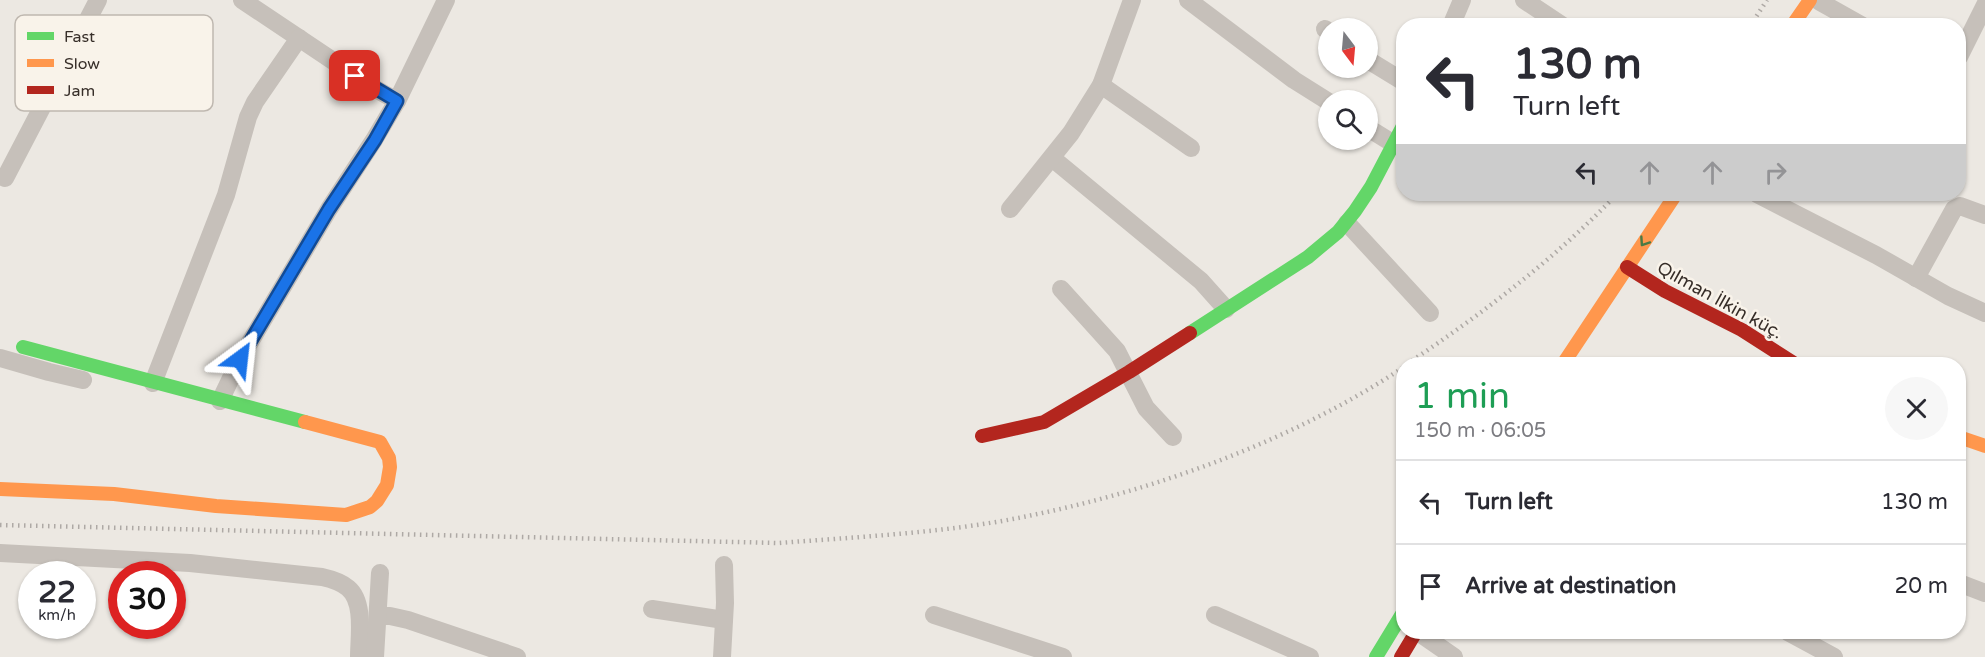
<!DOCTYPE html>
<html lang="en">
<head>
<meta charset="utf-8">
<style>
	:root { --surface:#fff; --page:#f7f7f7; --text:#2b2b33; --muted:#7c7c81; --line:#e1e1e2 }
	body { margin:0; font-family:"Varela Round",sans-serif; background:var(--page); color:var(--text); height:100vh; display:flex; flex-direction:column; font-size:22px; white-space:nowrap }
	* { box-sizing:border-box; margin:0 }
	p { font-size:20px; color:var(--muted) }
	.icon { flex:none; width:33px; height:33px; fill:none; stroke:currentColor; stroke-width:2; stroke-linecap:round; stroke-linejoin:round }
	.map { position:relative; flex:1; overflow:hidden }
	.panel { position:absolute; left:1396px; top:357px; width:570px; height:282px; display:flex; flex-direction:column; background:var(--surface); border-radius:24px; box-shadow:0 2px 4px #0004 }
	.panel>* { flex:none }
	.banner { position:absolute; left:1396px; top:18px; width:570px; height:183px; border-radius:24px; box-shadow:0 2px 4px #0004; background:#fff; color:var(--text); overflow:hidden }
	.needle { width:39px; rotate:164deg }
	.tools { position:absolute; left:1318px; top:18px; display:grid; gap:12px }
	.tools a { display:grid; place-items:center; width:60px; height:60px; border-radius:50%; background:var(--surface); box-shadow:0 2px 4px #0004; font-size:30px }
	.speed { position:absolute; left:18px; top:561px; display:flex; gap:12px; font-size:30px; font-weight:700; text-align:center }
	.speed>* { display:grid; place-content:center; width:78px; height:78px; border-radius:50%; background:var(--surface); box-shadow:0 2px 4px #0004; line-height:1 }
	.speed small { font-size:15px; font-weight:400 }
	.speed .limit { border:9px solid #d22; background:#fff; color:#111 }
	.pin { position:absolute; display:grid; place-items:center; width:51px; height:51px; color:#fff; margin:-26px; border-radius:12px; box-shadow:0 3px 9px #0006 }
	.me { position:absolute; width:66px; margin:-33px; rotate:30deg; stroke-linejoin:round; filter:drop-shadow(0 0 4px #0008) }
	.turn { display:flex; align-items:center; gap:21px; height:126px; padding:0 18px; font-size:27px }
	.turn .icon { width:78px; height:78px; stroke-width:2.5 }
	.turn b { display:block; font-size:42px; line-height:51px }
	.lanes { display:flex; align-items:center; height:57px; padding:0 18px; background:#0003; justify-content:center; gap:30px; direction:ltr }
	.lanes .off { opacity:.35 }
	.round { display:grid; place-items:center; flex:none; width:63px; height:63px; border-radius:32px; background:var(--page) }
	.headline { display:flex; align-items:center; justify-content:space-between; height:102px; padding:0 18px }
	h1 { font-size:36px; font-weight:600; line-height:45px; color:#1e9e55 }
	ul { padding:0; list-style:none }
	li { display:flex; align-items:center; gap:18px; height:84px; padding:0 18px; border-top:2px solid var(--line) }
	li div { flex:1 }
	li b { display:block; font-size:22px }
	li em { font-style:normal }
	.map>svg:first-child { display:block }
</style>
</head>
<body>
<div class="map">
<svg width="1985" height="657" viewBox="0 0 1985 657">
	<rect width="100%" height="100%" fill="#ece8e2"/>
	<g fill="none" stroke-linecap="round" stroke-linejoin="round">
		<g stroke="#c6c0ba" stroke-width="18">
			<path d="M242,0L372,87L397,101"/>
			<path d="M1188,0L1294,80L1329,102"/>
			<path d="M1524,0L1563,26"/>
			<path d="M1820,2L1863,26"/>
			<path d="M1451,26L1462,0"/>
			<path d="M1325,29L1329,32"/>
			<path d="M1959,57L1985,5"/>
			<path d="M1368,60L1404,82"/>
			<path d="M1101,85L1191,148"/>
			<path d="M1368,128L1394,144"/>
			<path d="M1052,158L1201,281L1226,309"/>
			<path d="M5,178L98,0"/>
			<path d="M1757,194L1876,255L1948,296L1985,313"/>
			<path d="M1010,209L1071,133L1101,85L1132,0"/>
			<path d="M1347,223L1430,313"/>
			<path d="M1916,278L1954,209L1960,206L1985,215"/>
			<path d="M1061,289L1117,351L1146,408L1173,437"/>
			<path d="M0,358L49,372L83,380"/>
			<path d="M153,383L226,195L248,117L255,102L299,38"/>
			<path d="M220,401L240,359L329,209L374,140L397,101L446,0"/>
			<path d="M0,553L190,563L322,577C331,579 341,582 348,588C365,602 359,637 359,657"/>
			<path d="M1959,583L1985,593"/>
			<path d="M652,609L724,620"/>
			<path d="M934,615L1063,657"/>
			<path d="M1215,615L1310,657"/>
			<path d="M378,616H390L408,620L517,657"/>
			<path d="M1418,632L1454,657"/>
			<path d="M1788,632L1834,657"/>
			<path d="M375,657L380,573"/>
			<path d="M722,657L725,603L724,565"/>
		</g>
		<g stroke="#63d668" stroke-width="14">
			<path d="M1190,333L1308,257L1338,232L1355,211L1371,187L1404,124"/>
			<path d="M23,347L305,422"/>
			<path d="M1376,657L1404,611"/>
		</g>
		<g stroke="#ff974d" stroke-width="14">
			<path d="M1792,26L1810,0"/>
			<path d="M1563,364L1676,194"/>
			<path d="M1959,437L1985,446"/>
			<path d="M0,489L114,494L216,506L346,515L370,507L377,501L387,485L390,467L389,458L380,442L305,422"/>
		</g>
		<g stroke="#b3261e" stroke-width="14">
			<path d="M1627,267L1665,291L1742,330L1795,364"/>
			<path d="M982,436L1044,422L1129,372L1190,333"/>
			<path d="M1401,657L1416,632"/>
		</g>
		<g stroke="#aea9a5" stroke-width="4.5" stroke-dasharray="1.5 4.5" stroke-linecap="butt">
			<path d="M1750,26L1767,0"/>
			<path d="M1407,364C1482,314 1555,259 1617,194"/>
			<path d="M0,525L779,543C857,537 941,533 1018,518C1151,492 1291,442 1404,367"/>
		</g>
	</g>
	<defs><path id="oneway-chevron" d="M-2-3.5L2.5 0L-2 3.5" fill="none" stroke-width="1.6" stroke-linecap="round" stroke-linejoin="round" transform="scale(1.5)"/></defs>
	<use stroke="#4b7a45" href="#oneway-chevron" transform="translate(1644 242) rotate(124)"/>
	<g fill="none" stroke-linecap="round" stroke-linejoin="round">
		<g stroke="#114b97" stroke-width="15">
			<path id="route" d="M240,359L329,209L375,140L397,101L355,76"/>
		</g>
		<use href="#route" stroke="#1a73e8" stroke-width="10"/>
	</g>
	<g text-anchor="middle" stroke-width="5" stroke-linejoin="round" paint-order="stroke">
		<g font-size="18" fill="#372e29" stroke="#f9f3ea">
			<text transform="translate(1720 300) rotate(29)" y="6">Qılman İlkin küç.</text>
		</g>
	</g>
	<rect x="15" y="15" width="198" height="96" rx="9" fill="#f9f3ea" stroke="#bfb8b0" stroke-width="1.5"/>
	<rect x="27" y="32" width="27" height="8" fill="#63d668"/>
	<rect x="27" y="59" width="27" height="8" fill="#ff974d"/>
	<rect x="27" y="86" width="27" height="8" fill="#b3261e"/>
	<g font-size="16" fill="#372e29">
		<text x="64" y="42">Fast</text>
		<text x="64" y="69">Slow</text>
		<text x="64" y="96">Jam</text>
	</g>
</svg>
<div class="tools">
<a><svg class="needle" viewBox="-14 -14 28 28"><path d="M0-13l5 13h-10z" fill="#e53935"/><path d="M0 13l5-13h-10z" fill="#7c7c81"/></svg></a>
<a><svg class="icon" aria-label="search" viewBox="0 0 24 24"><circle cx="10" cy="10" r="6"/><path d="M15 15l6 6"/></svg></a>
</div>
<div class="speed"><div>22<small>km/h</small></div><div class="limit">30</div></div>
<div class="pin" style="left:355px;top:76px;background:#d93025"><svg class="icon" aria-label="arrive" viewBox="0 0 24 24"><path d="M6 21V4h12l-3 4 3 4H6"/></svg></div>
<svg class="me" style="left:240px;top:359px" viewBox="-20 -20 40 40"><path d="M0-17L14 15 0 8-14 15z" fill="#1a73e8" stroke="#fff" stroke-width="4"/></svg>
<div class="banner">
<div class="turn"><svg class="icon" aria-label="left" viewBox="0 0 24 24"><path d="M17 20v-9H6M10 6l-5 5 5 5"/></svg><div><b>130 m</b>Turn left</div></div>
<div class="lanes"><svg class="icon" aria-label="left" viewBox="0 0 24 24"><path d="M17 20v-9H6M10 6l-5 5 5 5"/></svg><svg class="icon off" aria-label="ahead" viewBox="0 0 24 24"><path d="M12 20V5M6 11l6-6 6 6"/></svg><svg class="icon off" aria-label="ahead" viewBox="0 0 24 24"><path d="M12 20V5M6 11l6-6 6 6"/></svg><svg class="icon off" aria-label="right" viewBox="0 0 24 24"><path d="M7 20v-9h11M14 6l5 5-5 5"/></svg></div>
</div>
<section class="panel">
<div class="headline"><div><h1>1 min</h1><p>150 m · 06:05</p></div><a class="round"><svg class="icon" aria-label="close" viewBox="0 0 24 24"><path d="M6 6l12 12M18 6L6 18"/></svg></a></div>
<ul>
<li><svg class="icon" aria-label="left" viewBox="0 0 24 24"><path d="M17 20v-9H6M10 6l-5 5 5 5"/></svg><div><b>Turn left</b></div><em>130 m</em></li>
<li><svg class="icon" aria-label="arrive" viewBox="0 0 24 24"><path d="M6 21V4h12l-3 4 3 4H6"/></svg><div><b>Arrive at destination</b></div><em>20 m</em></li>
</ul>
</section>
</div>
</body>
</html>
